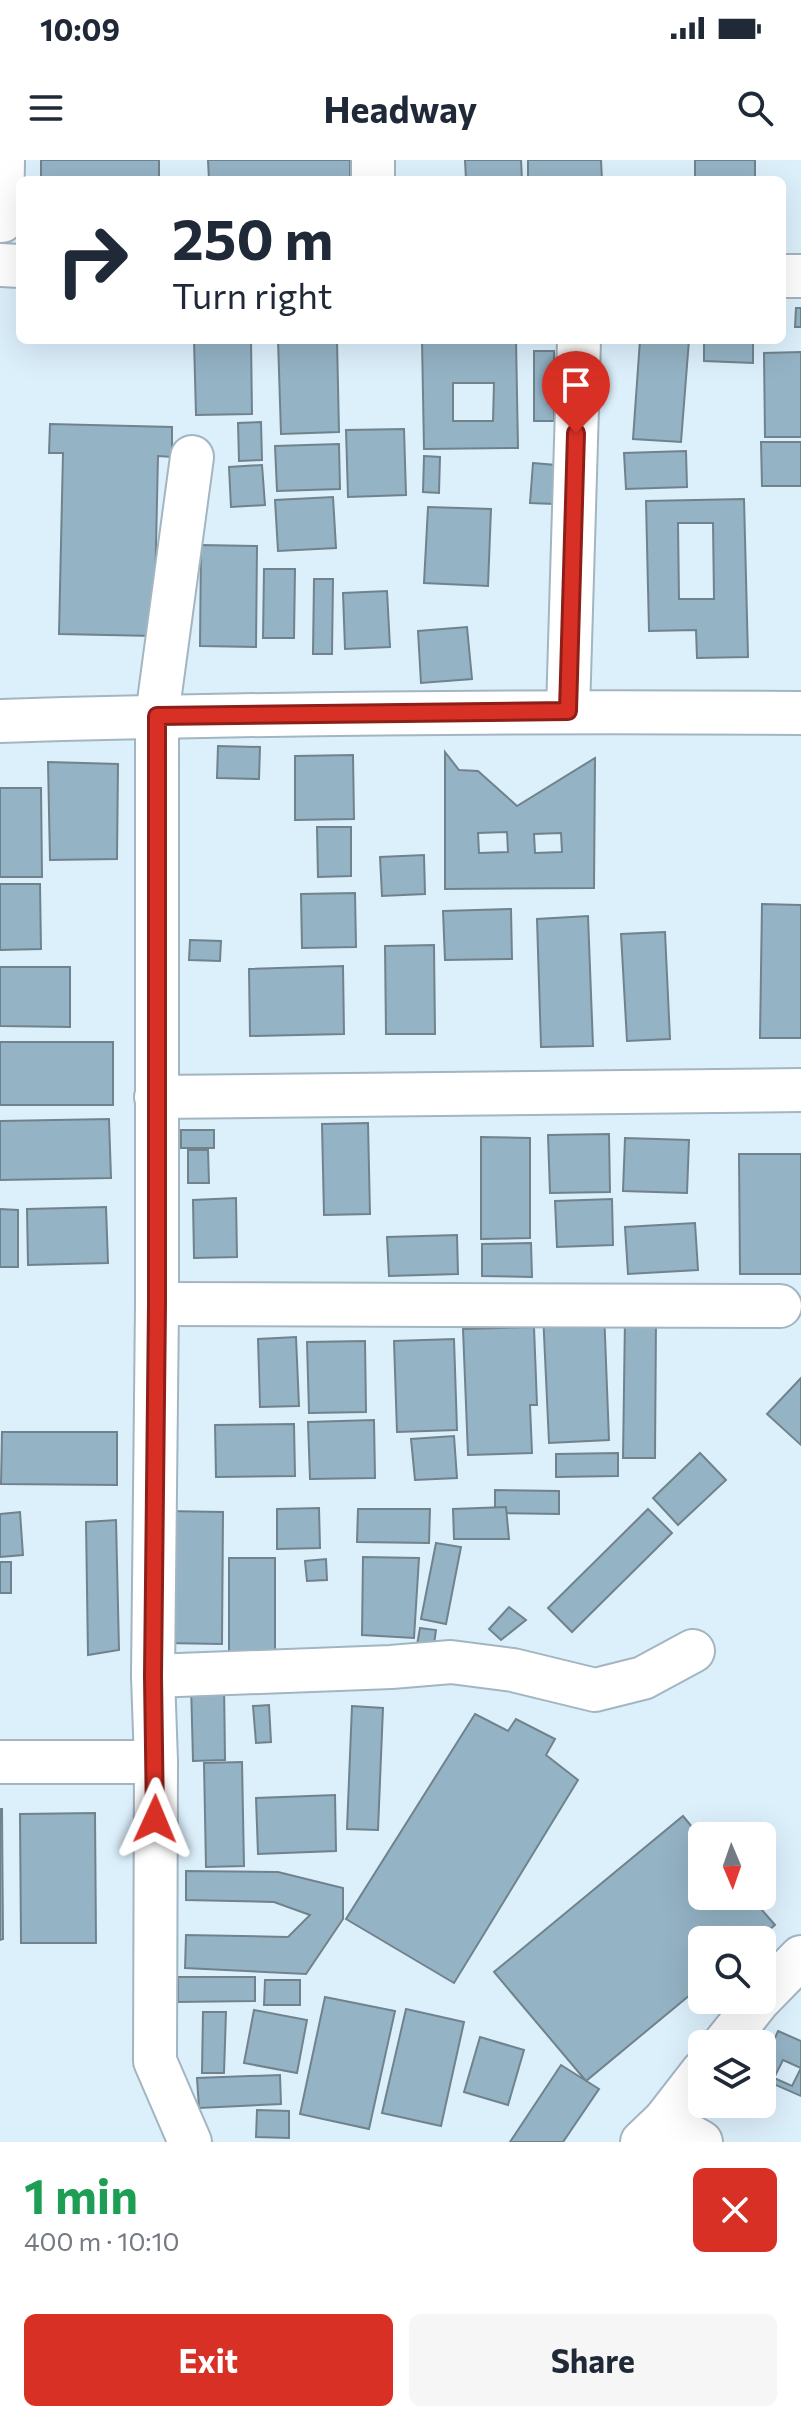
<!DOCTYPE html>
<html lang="en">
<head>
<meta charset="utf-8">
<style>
	:root { --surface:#fff; --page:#f6f6f7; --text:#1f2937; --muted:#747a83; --accent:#d93025 }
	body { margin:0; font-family:Commissioner,sans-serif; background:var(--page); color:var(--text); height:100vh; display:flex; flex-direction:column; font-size:30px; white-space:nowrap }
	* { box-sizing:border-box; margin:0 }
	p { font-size:26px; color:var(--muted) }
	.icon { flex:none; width:44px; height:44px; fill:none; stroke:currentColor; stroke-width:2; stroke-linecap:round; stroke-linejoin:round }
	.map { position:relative; height:1982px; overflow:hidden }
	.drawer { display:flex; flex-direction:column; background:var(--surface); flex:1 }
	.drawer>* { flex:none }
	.banner { position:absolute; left:16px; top:16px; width:770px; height:168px; border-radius:12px; box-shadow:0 8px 32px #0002; background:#fff; color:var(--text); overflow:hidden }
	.needle { width:52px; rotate:178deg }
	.fabs { position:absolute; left:688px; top:1662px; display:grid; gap:16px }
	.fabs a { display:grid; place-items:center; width:88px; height:88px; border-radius:12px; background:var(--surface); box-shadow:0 8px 32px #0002; font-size:40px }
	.pin { position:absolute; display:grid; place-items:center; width:68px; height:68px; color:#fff; margin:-82px -34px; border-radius:50% 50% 50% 0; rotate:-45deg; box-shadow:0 0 8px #0007 }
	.pin .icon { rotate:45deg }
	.me { position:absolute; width:88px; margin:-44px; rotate:1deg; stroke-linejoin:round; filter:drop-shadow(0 0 6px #0008) }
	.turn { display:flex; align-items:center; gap:28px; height:168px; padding:0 24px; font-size:36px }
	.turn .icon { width:104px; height:104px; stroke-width:2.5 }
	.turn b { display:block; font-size:56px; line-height:68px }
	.round { display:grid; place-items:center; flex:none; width:84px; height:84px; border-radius:12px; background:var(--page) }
	.head { display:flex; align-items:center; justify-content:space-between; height:136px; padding:0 24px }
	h1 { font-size:48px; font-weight:700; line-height:60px; color:#1e9e55 }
	.primary-button { display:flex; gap:16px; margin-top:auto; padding:16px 24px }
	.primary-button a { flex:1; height:92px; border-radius:12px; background:var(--accent); color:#fff; font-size:32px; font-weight:700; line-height:92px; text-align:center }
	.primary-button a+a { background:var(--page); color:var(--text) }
	.status { display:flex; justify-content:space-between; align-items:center; height:56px; padding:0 40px; background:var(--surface); direction:ltr }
	.status svg { height:22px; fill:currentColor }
	header { display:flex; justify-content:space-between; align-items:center; height:104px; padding:0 24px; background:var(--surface); font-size:36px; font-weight:700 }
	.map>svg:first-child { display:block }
</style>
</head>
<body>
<div class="status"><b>10:09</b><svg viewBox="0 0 49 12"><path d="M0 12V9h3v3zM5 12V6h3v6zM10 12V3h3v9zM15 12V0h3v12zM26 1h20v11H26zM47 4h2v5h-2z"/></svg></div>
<header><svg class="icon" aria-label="menu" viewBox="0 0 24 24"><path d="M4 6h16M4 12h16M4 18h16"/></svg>Headway<svg class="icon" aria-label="search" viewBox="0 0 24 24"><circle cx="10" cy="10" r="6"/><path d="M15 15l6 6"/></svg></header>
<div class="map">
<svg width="801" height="1982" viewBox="0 0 801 1982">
	<rect width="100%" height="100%" fill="#dcf0fc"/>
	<g fill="#94b3c5" stroke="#70838d" stroke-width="2" fill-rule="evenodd">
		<rect x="41" y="0" width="118" height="20"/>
		<path d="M208,0H350V20H209Z"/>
		<path d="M465,0H521L522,20H466Z"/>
		<path d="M528,0H601L602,20H528Z"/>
		<rect x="695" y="0" width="60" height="20"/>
		<path d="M796,148H801V167H795Z"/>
		<path d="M194,180H251L252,254L196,255Z"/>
		<path d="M278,180H337L339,272L281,274Z"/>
		<path d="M422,180H516L518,288L424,289ZM453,223H494L493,261H453Z"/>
		<path d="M640,180H689L681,282L633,279Z"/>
		<path d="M704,180H753V203L704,201Z"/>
		<rect x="534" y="191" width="20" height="70"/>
		<path d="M801,192V277H765L764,193Z"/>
		<path d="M261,262L262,300L239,301L238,263Z"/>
		<path d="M50,264L172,267V297L158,296L154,476L59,474L63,293H49Z"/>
		<path d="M404,269L406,335L348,337L346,270Z"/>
		<path d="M761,282H801V326H762Z"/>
		<path d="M339,284L340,329L277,331L275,286Z"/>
		<path d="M686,291L687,327L626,329L624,293Z"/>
		<path d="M424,296L440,297L439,333L423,332Z"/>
		<path d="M533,303L556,305L554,344L530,343Z"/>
		<path d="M262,305L265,345L231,347L229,307Z"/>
		<path d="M333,337L336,388L278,391L275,340Z"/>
		<path d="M744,339L748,497L697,498L696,470L649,471L646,341ZM678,363H713L714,439H679Z"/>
		<path d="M428,347L491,349L488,426L424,423Z"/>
		<path d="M201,385L257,386L256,487L200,486Z"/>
		<path d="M264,409H295L294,478H263Z"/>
		<path d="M314,419H333L332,494H313Z"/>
		<path d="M387,431L390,487L345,489L343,433Z"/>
		<path d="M467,467L472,519L421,523L418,471Z"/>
		<path d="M218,586L260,587L259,619L217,618Z"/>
		<path d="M445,592L459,610L478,611L517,646L595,598L594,728L445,729ZM507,672L508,692L479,693L478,673ZM561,673L562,692L535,693L534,674Z"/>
		<path d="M353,595L354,659L295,660V596Z"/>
		<path d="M48,602L118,604L117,699L50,700Z"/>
		<path d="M0,628H41L42,717H0Z"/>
		<path d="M317,667H351V716L318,717Z"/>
		<path d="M424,695L425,734L382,736L380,697Z"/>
		<path d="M0,724H40L41,789L0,790Z"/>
		<path d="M355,733L356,787L302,788L301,734Z"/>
		<path d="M762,744L801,745V878H760Z"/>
		<path d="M511,749L512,799L445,800L443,751Z"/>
		<path d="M588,756L593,886L541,887L537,759Z"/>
		<path d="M665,772L670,879L627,881L621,774Z"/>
		<path d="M190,780L221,781L220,801L189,800Z"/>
		<path d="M434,785L435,874H386L385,786Z"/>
		<path d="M343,806L344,874L250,876L249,809Z"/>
		<path d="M0,807H70V867L0,866Z"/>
		<rect x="0" y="882" width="113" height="63"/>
		<path d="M109,959L111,1018L0,1020V961Z"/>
		<path d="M368,963L370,1054L324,1055L322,964Z"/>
		<rect x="181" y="970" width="33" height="18"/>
		<path d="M609,974L610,1032L550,1033L548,975Z"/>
		<path d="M481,977L530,978V1078L481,1079Z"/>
		<path d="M625,978L689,980L687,1033L623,1031Z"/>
		<path d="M188,990H208L209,1023H188Z"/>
		<path d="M739,994H801V1114H740Z"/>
		<path d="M236,1038L237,1097L194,1098L193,1040Z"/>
		<path d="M612,1039L613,1085L557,1087L555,1041Z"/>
		<path d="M106,1047L108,1103L28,1105L27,1049Z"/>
		<path d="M0,1049L18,1050V1107H0Z"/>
		<path d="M695,1063L698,1110L628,1114L625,1067Z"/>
		<path d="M457,1075L458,1114L389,1116L387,1077Z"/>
		<path d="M531,1083L532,1117L482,1116V1084Z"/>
		<path d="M604,1150L609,1280L549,1283L543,1153Z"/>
		<path d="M625,1157L656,1158L655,1298H623Z"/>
		<path d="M534,1167L537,1245H530L532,1293L468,1295L463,1169Z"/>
		<path d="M296,1177L299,1246L260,1247L258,1179Z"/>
		<path d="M454,1179L457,1270L397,1272L394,1181Z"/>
		<path d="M365,1181L366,1252L309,1253L307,1182Z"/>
		<path d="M801,1218V1285L767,1254Z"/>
		<path d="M374,1260L375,1318L310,1319L308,1262Z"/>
		<path d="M294,1264L295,1316L216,1317L215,1265Z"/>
		<path d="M2,1272H117V1325L1,1324Z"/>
		<path d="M454,1276L457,1318L415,1320L411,1279Z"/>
		<path d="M618,1293V1316L556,1317V1294Z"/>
		<path d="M700,1293L726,1320L678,1365L653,1338Z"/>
		<path d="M495,1330L559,1331V1354L495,1353Z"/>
		<path d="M506,1347L509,1379H454L453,1349Z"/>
		<path d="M319,1348L320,1388L277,1389V1349Z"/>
		<path d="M358,1349H430L429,1383L357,1382Z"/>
		<path d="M648,1349L672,1373L572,1472L548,1448Z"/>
		<path d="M165,1351L223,1352L222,1484L164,1483Z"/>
		<path d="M20,1352L23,1395L0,1397V1354Z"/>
		<path d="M116,1360L119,1490L88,1495L86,1362Z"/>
		<path d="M436,1383L461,1387L446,1464L421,1459Z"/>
		<path d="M363,1397L419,1398L414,1478L362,1475Z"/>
		<rect x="229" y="1398" width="46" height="104"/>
		<path d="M326,1399L327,1420L307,1421L305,1401Z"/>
		<rect x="0" y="1402" width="11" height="31"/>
		<path d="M509,1447L526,1460L501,1480L489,1469Z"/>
		<path d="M420,1468L436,1470L432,1498L415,1496Z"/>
		<path d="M224,1522L225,1600L193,1601L191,1523Z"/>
		<path d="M269,1545L271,1582L256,1583L253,1546Z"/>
		<path d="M352,1546L383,1548L378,1670L347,1669Z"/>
		<path d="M475,1554L508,1571L516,1559L555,1579L546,1595L578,1620L454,1823L346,1759Z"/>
		<path d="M242,1602L244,1706L206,1707L204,1603Z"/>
		<path d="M335,1635L336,1691L258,1694L256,1638Z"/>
		<path d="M0,1649H2L3,1779L0,1780Z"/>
		<path d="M95,1653L96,1783H21L20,1654Z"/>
		<path d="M683,1656L702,1679V1736H750L775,1765L757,1780H702V1825L586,1921L494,1812Z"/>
		<path d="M186,1711L278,1712L343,1728V1759L306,1814L185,1808L186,1775L288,1777L310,1755L274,1742L186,1740Z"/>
		<path d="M178,1817H255V1841L178,1842Z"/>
		<path d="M265,1820H300V1845H264Z"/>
		<path d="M325,1837L395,1851L369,1969L300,1954Z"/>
		<path d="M406,1849L464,1862L441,1966L382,1953Z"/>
		<path d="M254,1850L307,1860L297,1913L244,1903Z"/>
		<path d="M203,1852H226L224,1913H202Z"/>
		<path d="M778,1871L801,1881V1936L762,1919V1908ZM783,1900L801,1908L792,1926L774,1918Z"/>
		<path d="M480,1877L524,1890L508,1945L464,1932Z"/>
		<path d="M561,1905L599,1929L563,1982H510Z"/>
		<path d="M280,1915L281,1944L199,1948L197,1918Z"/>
		<path d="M257,1950L289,1951V1978L256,1977Z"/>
	</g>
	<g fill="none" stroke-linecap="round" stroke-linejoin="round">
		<g stroke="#a2b5c1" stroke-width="46">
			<g id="minor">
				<path d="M373,0V20"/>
				<path d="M2,61L3,0"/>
				<path d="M0,105L20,106"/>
				<path d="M782,116H801"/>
				<path d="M568,551L579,180"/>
				<path d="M0,561C267,553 534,551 801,553"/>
				<path d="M156,937L801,930"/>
				<path d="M157,1144L780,1146"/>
				<path d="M153,1516L391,1507L451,1502L513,1510L595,1530L643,1518L693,1491"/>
				<path d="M0,1602H156"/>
				<path d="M762,1837L801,1797"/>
				<path d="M724,1884L759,1840"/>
				<path d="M664,1961L701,1982"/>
				<path d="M190,1982L155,1901L156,1602L153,1516L157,1144V556L192,297"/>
				<path d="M642,1982L664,1961L702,1912"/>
			</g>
		</g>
		<use href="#minor" stroke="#fff" stroke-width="42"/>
	</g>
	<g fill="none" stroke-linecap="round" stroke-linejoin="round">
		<g stroke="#8d1f18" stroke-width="20">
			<path id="route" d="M155,1659L153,1516L157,1144V556L568,551L576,273"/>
		</g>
		<use href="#route" stroke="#d93025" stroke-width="14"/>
	</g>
</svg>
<div class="fabs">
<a><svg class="needle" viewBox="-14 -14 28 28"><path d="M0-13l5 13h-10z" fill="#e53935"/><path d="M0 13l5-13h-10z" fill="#747a83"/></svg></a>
<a><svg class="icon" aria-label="search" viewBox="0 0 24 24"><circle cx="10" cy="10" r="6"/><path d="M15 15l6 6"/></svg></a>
<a><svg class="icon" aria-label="layers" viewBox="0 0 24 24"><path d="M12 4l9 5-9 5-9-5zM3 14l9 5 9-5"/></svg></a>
</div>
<div class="pin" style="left:576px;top:273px;background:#d93025"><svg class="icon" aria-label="arrive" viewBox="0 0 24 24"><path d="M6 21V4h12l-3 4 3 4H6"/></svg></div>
<svg class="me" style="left:155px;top:1659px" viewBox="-20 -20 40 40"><path d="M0-17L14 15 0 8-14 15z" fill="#d93025" stroke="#fff" stroke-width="4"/></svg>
<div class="banner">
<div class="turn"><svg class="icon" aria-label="right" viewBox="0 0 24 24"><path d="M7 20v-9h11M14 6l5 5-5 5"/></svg><div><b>250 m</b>Turn right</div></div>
</div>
</div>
<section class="drawer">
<div class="head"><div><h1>1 min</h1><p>400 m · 10:10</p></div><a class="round" style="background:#d93025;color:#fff"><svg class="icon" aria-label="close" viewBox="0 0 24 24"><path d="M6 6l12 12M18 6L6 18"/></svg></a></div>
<div class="primary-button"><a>Exit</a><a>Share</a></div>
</section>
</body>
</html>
